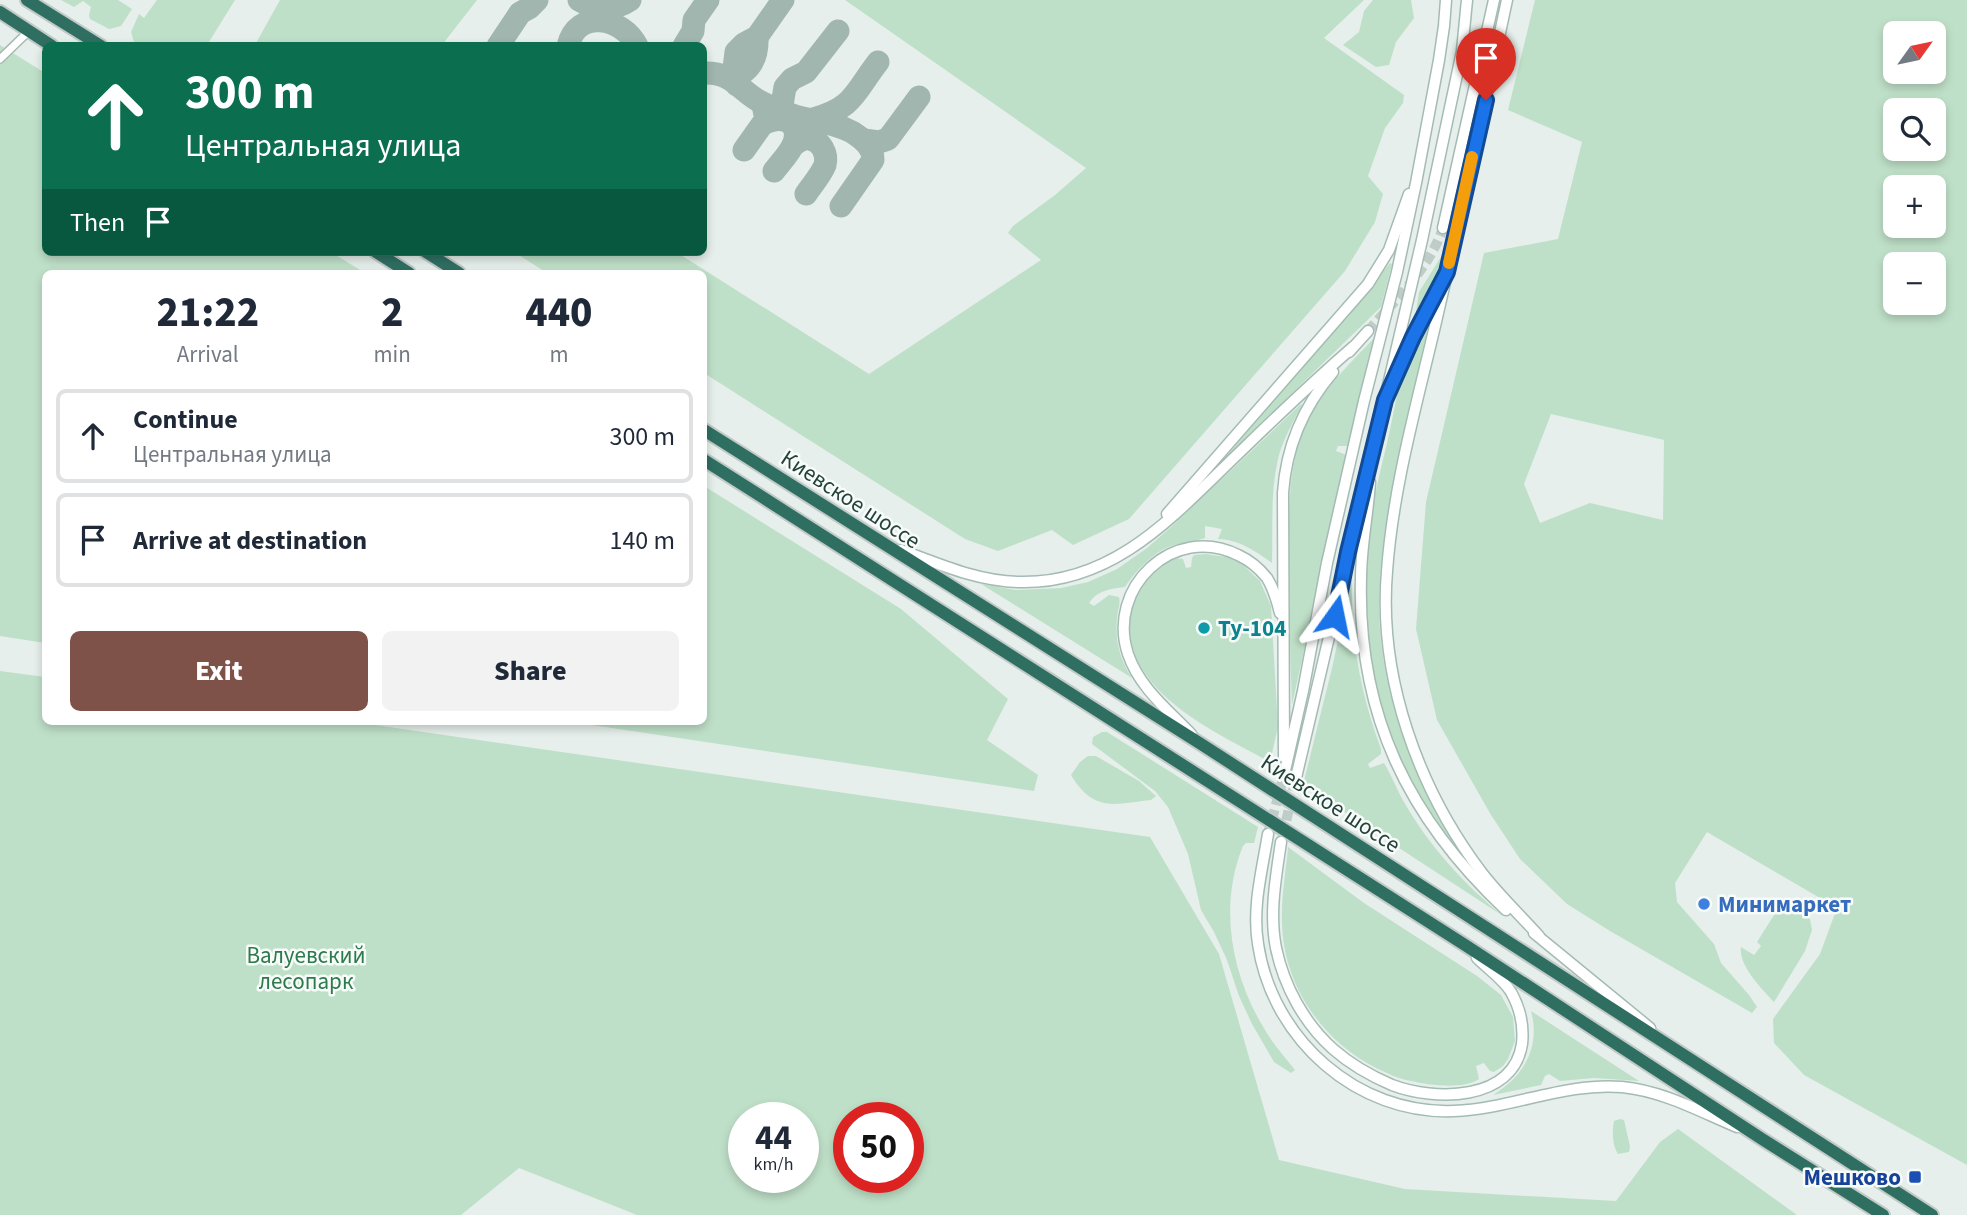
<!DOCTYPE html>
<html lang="en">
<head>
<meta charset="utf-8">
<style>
	:root { --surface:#fff; --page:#f2f2f3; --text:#1f2937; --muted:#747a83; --line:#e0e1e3; --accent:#7f5249 }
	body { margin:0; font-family:"Source Sans 3",sans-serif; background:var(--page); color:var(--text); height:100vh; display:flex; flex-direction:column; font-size:26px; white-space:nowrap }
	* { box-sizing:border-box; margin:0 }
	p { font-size:23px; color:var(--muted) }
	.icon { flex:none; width:38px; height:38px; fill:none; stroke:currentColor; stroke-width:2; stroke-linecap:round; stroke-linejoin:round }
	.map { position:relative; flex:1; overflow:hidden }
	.sheet { position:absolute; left:42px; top:270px; width:665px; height:455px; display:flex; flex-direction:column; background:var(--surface); border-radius:10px; box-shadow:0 4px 10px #0003 }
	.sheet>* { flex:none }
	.hud { position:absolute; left:42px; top:42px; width:665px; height:214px; border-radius:10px; box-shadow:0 4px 10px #0003; background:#0b6e4f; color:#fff; overflow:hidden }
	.needle { width:46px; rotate:57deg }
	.controls { position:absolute; left:1883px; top:21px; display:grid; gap:14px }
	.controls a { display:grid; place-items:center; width:63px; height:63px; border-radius:10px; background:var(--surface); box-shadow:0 4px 10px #0003; font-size:35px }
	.speed { position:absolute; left:728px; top:1102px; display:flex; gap:14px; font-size:35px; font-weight:700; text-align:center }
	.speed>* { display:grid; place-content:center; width:91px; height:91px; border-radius:50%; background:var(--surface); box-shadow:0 4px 10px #0003; line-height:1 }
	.speed small { font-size:18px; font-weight:400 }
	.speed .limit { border:10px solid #d22; background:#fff; color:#111 }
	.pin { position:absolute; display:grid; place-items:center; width:60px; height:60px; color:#fff; margin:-72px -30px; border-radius:50% 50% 50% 0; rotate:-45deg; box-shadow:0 0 7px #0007 }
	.pin .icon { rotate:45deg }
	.me { position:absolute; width:77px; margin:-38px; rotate:12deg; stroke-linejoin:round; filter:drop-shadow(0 0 5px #0008) }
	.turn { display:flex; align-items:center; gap:24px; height:147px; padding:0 28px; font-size:32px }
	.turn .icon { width:91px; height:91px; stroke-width:2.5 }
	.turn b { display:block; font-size:49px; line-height:60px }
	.then { display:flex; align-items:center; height:66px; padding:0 28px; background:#0003; gap:14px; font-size:26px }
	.eta { display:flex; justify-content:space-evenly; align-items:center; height:119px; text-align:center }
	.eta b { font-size:42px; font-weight:800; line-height:49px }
	.primary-button { display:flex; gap:14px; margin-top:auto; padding:14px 28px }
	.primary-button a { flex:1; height:80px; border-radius:10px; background:var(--accent); color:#fff; font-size:28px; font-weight:800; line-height:80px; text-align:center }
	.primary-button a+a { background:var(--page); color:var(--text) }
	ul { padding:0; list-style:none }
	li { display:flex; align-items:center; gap:21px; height:94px; margin:0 14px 10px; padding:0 14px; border:4px solid var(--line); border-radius:10px }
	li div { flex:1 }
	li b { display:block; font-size:26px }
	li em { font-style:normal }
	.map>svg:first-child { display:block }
</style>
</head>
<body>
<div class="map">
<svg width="1967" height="1215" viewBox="0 0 1967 1215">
	<rect width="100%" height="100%" fill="#e6efeb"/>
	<g fill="#bfe0c8" fill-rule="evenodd">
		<path d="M61,0H118L132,9L121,26L109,29L90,19L89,15L91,7L83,1L74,7Z"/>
		<path d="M157,0H235L207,45H135L131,32L139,14L144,18Z"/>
		<path d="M280,0H477L442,45H255Z"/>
		<path d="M845,0H1364L1324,38L1404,95L1403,103L1385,128L1368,176L1383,194L1375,222L1345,271L1129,519L1073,545L1052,530L998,551L965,539L704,373V273H547L514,252H676L869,374L1041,260L1008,233L1013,226L1055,195L1086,168Z"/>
		<path d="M1373,0H1411L1414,18L1396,42L1389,65L1376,67L1343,45L1359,32L1364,11Z"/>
		<path d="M1535,0H1967V1165L1804,1075L1774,1043L1773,1019L1820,954L1837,908L1707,832L1675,883L1677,902L1714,944L1721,963L1749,995L1757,1007L1752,1013L1610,931L1567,904L1520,859L1491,815L1437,720L1416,629L1426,502L1484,253L1558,239L1582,142L1508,110ZM1895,33H1934V72H1895ZM1895,110H1934V149H1895ZM1895,187H1934V226H1895ZM1895,264H1934V303H1895ZM1551,414L1664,440L1663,520L1590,503L1540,523L1524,484Z"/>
		<path d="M0,45L45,73L46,252H331L365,273H46L45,643L0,636Z"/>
		<path d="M1444,252L1436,278L1415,318L1419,292Z"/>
		<path d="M1390,263L1392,264L1381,307L1226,457Z"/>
		<path d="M1434,303C1412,402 1381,503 1379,605C1379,645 1387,687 1399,725C1413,772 1437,812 1462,853C1439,831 1423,803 1408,775C1372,703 1358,622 1367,542C1371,509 1379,476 1387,443C1394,414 1398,383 1408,355C1414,337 1426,320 1434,303Z"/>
		<path d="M1374,338L1350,446H1338L1336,451L1347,455L1292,705C1290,655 1289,605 1289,556C1289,512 1287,466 1306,425C1321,390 1349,365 1374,338Z"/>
		<path d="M1301,404L1302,405C1294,420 1284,438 1279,455C1270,491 1273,527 1272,563C1255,551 1240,540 1218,539L1222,529L1205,526V538C1194,542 1182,542 1171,546C1152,553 1136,571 1125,587C1110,589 1098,590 1089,603L1094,606L1109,595L1119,597C1121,605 1117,611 1117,619C1115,641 1120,660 1132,678L981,584L1016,590L1061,588L1088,582L1117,569L1147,548L1171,527Z"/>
		<path d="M704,486L901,609L1008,699L987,740L1038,775L1034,791L565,721H704Z"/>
		<path d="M1205,554L1227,557L1241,563L1260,581L1271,606L1278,727L1270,762C1221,735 1135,697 1130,633C1128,615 1133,598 1144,583C1152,572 1169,555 1183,559L1186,568L1191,567L1192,558L1194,555Z"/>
		<path d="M1352,576C1350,636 1360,693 1381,749V754L1368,764L1370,768L1384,763C1392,776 1397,790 1404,802C1429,846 1464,884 1503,916L1303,785L1332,668Z"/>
		<path d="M0,671L45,677L46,721H347L1150,837L1219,954L1279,1160L1405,1189L1616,1201L1660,1142L1678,1129L1797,1215H637L519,1168L461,1215H0ZM744,1118H803V1178H744ZM849,1118H908V1178H849Z"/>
		<path d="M1102,732H1107L1258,827L1254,843H1246L1243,846C1216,912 1234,988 1275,1045C1281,1053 1288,1061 1295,1070L1291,1073L1274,1062L1252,1024L1239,996L1227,960L1214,932L1201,910L1188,854L1168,807L1155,791L1092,744L1093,737Z"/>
		<path d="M1088,756H1096L1139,781L1156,796L1151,800C1114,804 1094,813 1071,775L1080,762Z"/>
		<path d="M1288,847L1364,903L1477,976L1501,995L1513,1017L1515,1041L1508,1059L1503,1066L1494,1072L1490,1071L1484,1063L1476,1066L1479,1079C1463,1090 1429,1085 1411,1081C1398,1079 1387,1073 1376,1068C1321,1040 1283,984 1282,922C1281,897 1286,872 1288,847Z"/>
		<path d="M1777,898L1798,904L1810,919L1812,930L1805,951L1774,1002C1762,989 1738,965 1741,947L1754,955L1761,946L1757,942L1781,904L1776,900Z"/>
		<path d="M1531,1011L1639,1081L1594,1078L1560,1081L1549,1074L1545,1076L1541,1085L1493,1095C1523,1077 1541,1048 1531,1011Z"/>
		<path d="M1620,1119L1624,1120L1630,1146L1629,1152L1618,1154C1612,1145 1612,1131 1614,1121Z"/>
	</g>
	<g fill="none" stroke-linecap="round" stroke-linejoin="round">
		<g stroke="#a2b6b0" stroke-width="23">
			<path d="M579,0C595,10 614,11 630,0"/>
			<path d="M498,46L520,13L529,8L537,0"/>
			<path d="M568,46C577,8 623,17 637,46"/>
			<path d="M684,46L693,31L694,20L708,0"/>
			<path d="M704,73C732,72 738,89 759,101C770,107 783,112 795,116C814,121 834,122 852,132C863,139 873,147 873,160L841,206"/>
			<path d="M728,78C750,74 758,58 757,37"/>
			<path d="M737,85L734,68L736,52L744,44L757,37L783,0"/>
			<path d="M813,119C854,108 854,93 878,62"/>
			<path d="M788,121L782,105L785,87L792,79L806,72L838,31"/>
			<path d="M763,124C779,115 801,119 794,143C790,153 780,163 774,171"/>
			<path d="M864,140L879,142L888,139L919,97"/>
			<path d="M793,145C798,142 803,138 809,139C821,140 828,154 825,165C821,175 812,185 806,194"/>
			<path d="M744,150L766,119L764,110"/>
		</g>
		<g stroke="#bfccc8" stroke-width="10" stroke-dasharray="10 5" stroke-linecap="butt">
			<path d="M1368,331C1396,299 1429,269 1443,228"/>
			<path d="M1268,834L1284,775"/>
			<path d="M1283,835L1295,782"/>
		</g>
		<g stroke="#a8b8b2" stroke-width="10">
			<path id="street" d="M0,59L29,31"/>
		</g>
		<g stroke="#a4bbb3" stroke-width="13">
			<g id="secondary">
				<path d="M1507,0C1484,109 1460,218 1435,326C1416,407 1393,488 1387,571C1378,677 1418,789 1482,873C1499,895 1520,915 1539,936"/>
				<path d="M1443,228L1494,0"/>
				<path d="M1349,352L1368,331"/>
				<path d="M1396,375L1413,337L1442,281"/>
				<path d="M1370,482C1368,514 1361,546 1361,578C1357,714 1408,818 1506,910"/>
				<path d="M1167,514L1368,284L1389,250L1409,194"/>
				<path d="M901,550C939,564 977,581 1018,582C1115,585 1175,514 1240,452C1277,416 1314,381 1353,347"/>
				<path d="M1191,734C1168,710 1139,687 1128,654C1106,588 1173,523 1238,555C1249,560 1259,568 1267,578C1274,589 1277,601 1280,613"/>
				<path d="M1284,757L1283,493C1286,448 1303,407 1333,372"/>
				<path d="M1284,775L1303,691L1327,563L1364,401L1397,272L1416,183L1439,60L1444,26L1446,0"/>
				<path d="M1295,782L1422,240L1462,51L1467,0"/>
				<path d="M1268,834C1262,871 1252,907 1258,944C1272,1039 1357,1115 1454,1111C1511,1109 1565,1082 1622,1087C1663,1091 1699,1111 1737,1127"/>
				<path d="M1281,842C1276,877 1269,913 1276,948C1284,986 1304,1023 1333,1049C1350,1064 1371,1076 1392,1085C1434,1101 1513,1102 1522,1044C1524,1026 1520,1008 1511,992C1503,979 1488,969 1477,958"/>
				<path d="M1534,933L1650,1028"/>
			</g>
		</g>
		<g stroke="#c2cac8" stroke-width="16">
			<g id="highway">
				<path d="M27,0L101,46"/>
				<path d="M0,12L52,46"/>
				<path d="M376,252L409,273"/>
				<path d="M426,252L459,273"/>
				<path d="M704,430L1201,744L1932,1215"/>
				<path d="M704,460L1465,945L1762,1139L1883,1215"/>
			</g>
		</g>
		<use href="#street" stroke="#fff" stroke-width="7"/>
		<use href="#secondary" stroke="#fff" stroke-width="10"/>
		<use href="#highway" stroke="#2f6f62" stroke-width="12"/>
	</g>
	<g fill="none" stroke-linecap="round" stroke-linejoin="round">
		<g stroke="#114b97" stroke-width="18">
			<path id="route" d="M1335,616L1348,552L1385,400L1413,337L1447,272L1486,100"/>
		</g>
		<use href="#route" stroke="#1a73e8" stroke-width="12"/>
		<path stroke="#f59e0b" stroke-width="12" d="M1449,263L1472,157"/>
	</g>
	<circle fill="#0f9aa8" stroke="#f7fbf9" stroke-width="2.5" cx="1204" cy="628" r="7"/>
	<circle fill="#3f7fe0" stroke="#f7fbf9" stroke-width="2.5" cx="1704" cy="904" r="7"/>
	<rect fill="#1a4fb4" stroke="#f7fbf9" stroke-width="2.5" x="1908" y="1170" width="14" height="14" rx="3.5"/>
	<g text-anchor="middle" stroke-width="5" stroke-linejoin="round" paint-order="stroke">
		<g font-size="23" fill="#24423a" stroke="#f7fbf9">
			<text transform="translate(851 499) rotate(33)" y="8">Киевское шоссе</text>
			<text transform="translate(1331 803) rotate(33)" y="8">Киевское шоссе</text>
		</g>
		<g font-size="23" font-weight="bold" fill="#0d838f" stroke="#f7fbf9" text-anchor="start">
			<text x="1218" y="636">Ту-104</text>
		</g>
		<g font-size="23" font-weight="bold" fill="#366cbe" stroke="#f7fbf9" text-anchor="start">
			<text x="1718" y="912">Минимаркет</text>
		</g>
		<g font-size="23" fill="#2d7a4b" stroke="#f7fbf9">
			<text x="306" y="963">Валуевский<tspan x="306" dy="26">лесопарк</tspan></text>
		</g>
		<g font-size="23" font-weight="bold" fill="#164399" stroke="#f7fbf9" text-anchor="end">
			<text x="1901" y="1185">Мешково</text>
		</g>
	</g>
</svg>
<div class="controls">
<a><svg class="needle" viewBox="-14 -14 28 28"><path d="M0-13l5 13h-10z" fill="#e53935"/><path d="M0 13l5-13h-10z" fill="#747a83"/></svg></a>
<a><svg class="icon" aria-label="search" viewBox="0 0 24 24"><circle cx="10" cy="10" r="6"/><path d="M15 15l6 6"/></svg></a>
<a>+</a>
<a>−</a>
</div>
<div class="speed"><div>44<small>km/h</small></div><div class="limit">50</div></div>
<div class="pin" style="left:1486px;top:100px;background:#d93025"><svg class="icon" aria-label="arrive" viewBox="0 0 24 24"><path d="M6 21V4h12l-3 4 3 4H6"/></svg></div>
<svg class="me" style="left:1335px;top:616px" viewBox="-20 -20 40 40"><path d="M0-17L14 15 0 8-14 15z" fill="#1a73e8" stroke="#fff" stroke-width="4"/></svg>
<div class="hud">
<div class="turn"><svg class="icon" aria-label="ahead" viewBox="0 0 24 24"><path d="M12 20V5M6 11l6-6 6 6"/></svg><div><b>300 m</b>Центральная улица</div></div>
<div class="then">Then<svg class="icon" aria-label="arrive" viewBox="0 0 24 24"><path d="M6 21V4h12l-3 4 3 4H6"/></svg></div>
</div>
<section class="sheet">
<div class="eta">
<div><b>21:22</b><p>Arrival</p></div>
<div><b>2</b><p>min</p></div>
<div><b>440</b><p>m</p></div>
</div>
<ul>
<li><svg class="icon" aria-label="ahead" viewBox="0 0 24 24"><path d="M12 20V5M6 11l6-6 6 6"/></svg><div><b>Continue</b><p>Центральная улица</p></div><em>300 m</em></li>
<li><svg class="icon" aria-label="arrive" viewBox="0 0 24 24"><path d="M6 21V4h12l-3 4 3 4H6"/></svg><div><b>Arrive at destination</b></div><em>140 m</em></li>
</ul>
<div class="primary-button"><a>Exit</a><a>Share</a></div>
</section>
</div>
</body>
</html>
